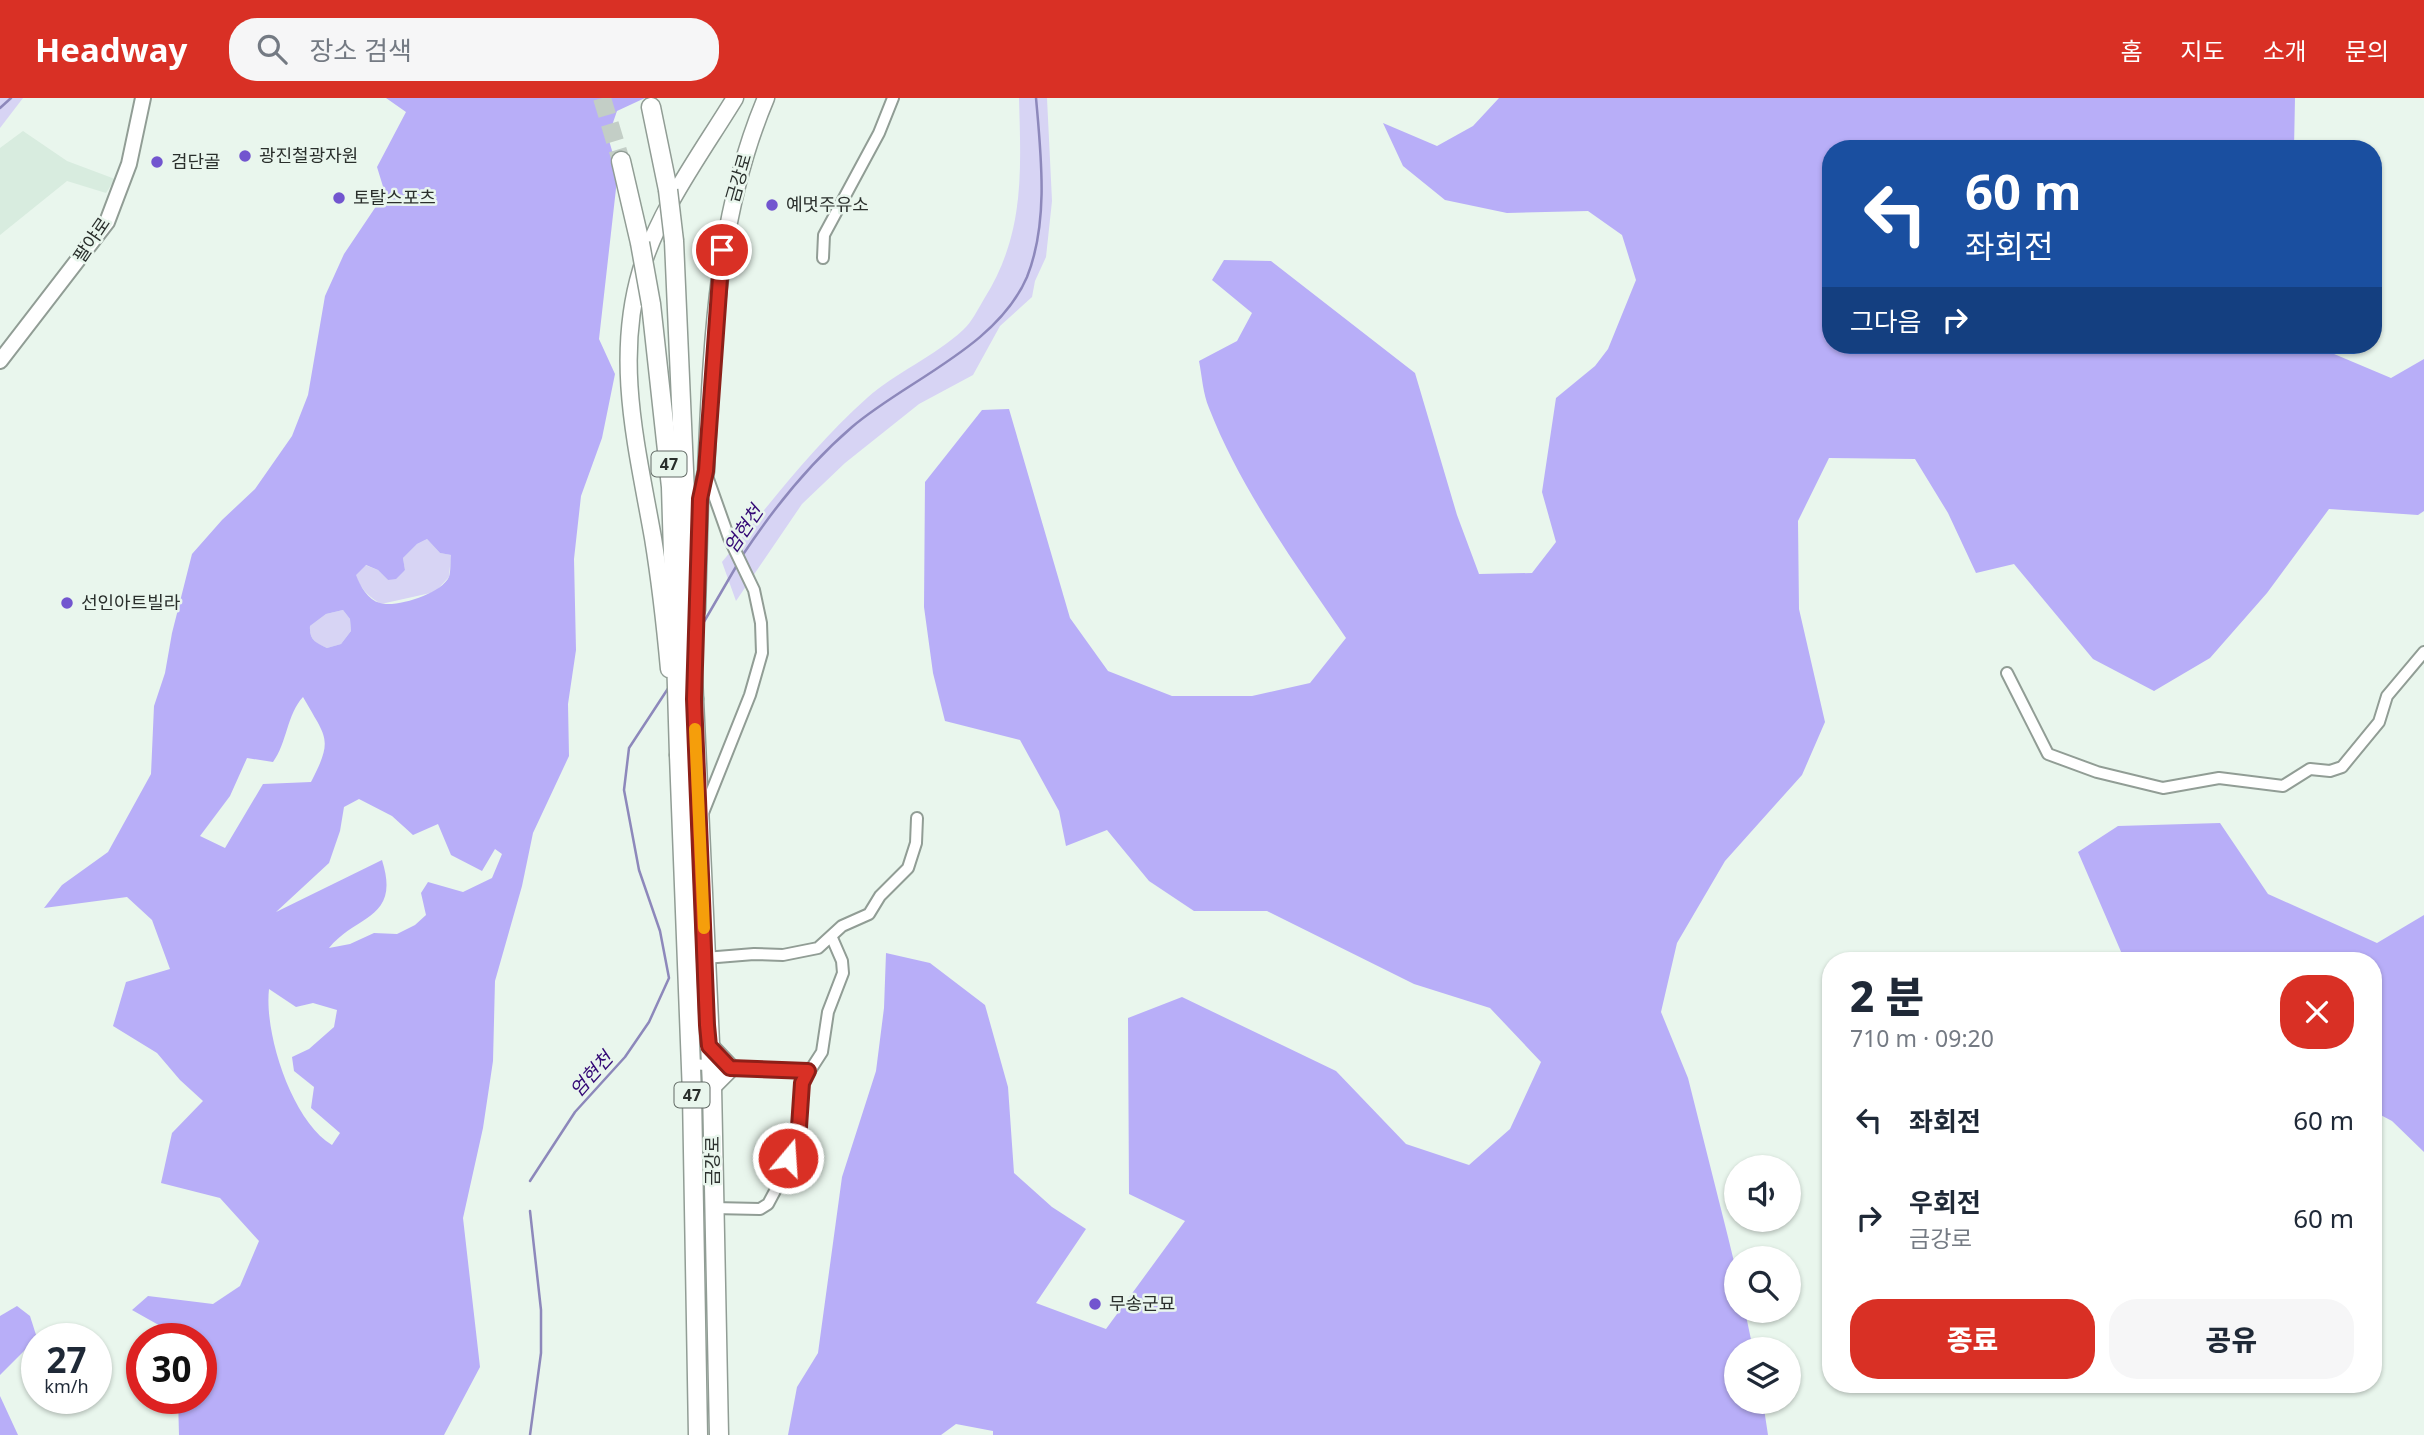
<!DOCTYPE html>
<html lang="ko">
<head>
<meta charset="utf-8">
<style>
	:root { --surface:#fff; --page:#f6f6f7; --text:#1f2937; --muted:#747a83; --accent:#d93025 }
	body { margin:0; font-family:"Noto Sans","Noto Sans KR",sans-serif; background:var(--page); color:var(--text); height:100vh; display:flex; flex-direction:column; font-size:26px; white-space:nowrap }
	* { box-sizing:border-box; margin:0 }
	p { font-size:23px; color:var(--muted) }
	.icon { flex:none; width:38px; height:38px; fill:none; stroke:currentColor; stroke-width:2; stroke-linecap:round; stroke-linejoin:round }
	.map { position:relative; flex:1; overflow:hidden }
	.sheet { position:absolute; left:1822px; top:854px; width:560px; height:441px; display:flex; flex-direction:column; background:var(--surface); border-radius:28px; box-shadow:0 2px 5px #0004 }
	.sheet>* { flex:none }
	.top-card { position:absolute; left:1822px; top:42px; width:560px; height:214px; border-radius:28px; box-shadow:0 2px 5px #0004; background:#1a4fa0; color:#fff; overflow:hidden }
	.controls { position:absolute; left:1724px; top:1057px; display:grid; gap:14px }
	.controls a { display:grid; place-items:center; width:77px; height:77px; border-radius:50%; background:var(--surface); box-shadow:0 2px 5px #0004; font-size:35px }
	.speed { position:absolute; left:21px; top:1225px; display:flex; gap:14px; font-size:35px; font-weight:700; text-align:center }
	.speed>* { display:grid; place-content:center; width:91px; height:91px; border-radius:50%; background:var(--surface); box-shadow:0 2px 5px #0004; line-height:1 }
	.speed small { font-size:18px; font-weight:400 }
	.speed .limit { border:10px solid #d22; background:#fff; color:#111 }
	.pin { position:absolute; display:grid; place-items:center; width:60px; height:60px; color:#fff; margin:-30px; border:4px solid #fff; border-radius:50%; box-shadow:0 2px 7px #0007 }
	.me { position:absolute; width:77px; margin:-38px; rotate:18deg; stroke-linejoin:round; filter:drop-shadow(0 0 5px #0008) }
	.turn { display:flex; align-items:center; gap:24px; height:147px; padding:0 28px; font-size:32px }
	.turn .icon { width:91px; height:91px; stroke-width:2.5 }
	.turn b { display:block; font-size:49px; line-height:60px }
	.then { display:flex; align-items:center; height:66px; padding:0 28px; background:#0003; gap:14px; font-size:26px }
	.round { display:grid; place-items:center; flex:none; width:74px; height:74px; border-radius:28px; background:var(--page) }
	.overview { display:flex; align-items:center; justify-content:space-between; height:119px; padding:0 28px }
	h1 { font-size:42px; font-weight:800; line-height:52px }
	.cta { display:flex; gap:14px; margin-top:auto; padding:14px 28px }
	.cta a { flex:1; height:80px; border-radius:28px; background:var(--accent); color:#fff; font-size:28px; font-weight:800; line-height:80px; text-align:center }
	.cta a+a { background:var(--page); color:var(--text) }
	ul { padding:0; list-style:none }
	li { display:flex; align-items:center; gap:21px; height:98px; padding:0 28px }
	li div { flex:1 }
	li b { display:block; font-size:26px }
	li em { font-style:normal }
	header { display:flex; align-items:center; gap:42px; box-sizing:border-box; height:98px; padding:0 35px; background:var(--accent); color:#fff }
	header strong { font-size:33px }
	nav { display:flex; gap:38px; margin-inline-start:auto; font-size:24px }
	.search { width:490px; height:63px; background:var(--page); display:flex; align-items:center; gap:18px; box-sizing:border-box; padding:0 24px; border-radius:28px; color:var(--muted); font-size:26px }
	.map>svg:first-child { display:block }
</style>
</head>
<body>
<header>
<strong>Headway</strong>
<div class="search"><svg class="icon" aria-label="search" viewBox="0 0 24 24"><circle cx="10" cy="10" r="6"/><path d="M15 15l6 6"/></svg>장소 검색</div>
<nav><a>홈</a><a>지도</a><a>소개</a><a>문의</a></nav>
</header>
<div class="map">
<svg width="2424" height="1337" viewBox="0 0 2424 1337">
	<rect width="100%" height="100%" fill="#e9f6ed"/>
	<path fill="#d8ecdf" d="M23,33L67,63L115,81L106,95L67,83L0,137V50Z"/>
	<g fill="#d7d4f4">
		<path d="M0,0H23L0,30Z"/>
		<path d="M1019,0H1047L1052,103L1046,159L1035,183L1032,199L1000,228L973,277L919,306L845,365L802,406L736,503L722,464C768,408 813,348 867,300C896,274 934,259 963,232C972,224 978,211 984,201C1025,136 1021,74 1019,0Z"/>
		<path d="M427,441L440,455L451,457L449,479L435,494L381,506C369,499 361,491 355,477L365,467L378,472L388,482L405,472L403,460L417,446Z"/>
		<path d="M343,512L350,521L351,533L341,546L327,550C316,545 309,542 310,528L326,516Z"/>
	</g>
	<g fill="#b8aef8" fill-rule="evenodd">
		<path d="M386,0H645L617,13L608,39L618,73L599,241L615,276L602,340L581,398L574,461L576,552L568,606L569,658L533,735L522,788L495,883L493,963L483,1030L463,1120L480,1269L444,1337H179L178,1300H201V1241H166L164,1230L132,1212L148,1198L213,1206L240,1188L259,1143L220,1100L161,1085L172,1035L203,1003L180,982L157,955L113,928L126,884L170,871L152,822L127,799L44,810L62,787L108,754L151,676L154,608L165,575L172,535L192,456L222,422L255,391L292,338L308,297L325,198L344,156L385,95L377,69L406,14ZM427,441L440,455L451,457C450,463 451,474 449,479C441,496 396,510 380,505C368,502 360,488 356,477L366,467L378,472L388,482L396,481L405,472L403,460L417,446ZM343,512L350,521L351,533L341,546L327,550C316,545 309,542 310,528L326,516ZM303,599C326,640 334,640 311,684L263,686L225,750L200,738L230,698L247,660L273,664C287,645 287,616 303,599ZM359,701L392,718L413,737L438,726L451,757L482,773L495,751L502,756L492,780L463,794L428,784L421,795L426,817L415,827L397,836L374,835L350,846L329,850C356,816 401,822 382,762L276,814L329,765L340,733L344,709ZM269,891L296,909L313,905L337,912L334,929L309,951L292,959L294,973L314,989L311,1010L340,1035L332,1047C292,1023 264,936 269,891Z"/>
		<path d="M1499,0H2295L2294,51H1830V247H2323L2327,253L2391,280L2424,261V413L2418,417L2329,411L2267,495L2210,560L2154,593L2093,561L2014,466L1976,475L1948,415L1915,361L1829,360L1798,423L1799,511L1825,624L1802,677L1725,763L1677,845L1661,914L1688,980L1728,1139L1736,1172V1213H1745L1753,1251H1736V1304H1763L1768,1337H993V1333L956,1326L941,1337H788L797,1289L818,1255L842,1079L876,973L884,910L886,855L930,865L985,907L1008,989L1014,1075L1052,1109L1086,1131L1036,1205L1106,1231L1185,1123L1129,1096L1128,920L1182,899L1336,973L1406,1046L1469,1067L1510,1031L1541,964L1490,910L1414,886L1267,813H1194L1149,783L1107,732L1066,748L1059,713L1020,642L945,623L933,575L924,509L925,384L982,312L1009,311L1070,520L1108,573L1172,598H1252L1310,585L1346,540C1296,467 1241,392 1209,310C1203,296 1202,278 1199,263L1237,243L1252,215L1212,182L1224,162L1271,163L1415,275L1457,417L1479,476L1532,475L1556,444L1542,394L1556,300L1595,268L1608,251L1636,182L1622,137L1588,113L1507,115L1445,102L1403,68L1383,25L1437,48L1473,28Z"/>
		<path d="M2220,725L2268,796L2377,845L2424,817V1054L2392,1023L2373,1013V863H2125L2078,754L2118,728Z"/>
		<path d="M17,1208L30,1218L37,1240L0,1277V1218Z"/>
		<path d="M0,1298L18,1337H0Z"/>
	</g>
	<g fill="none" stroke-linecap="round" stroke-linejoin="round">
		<g stroke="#8d88bb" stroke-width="2.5">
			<path d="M0,10L11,0"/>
			<path d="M742,458C773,411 809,366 852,329C907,282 997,249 1027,179C1049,124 1041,57 1036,0"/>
			<path d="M698,534L737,467"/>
			<path d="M530,1083L575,1014L625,959L649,924L669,880L660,833L639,772L624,692L629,650L669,589"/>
			<path d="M530,1337L541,1255V1212L530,1113"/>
		</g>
		<path stroke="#c3cec6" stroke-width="18" stroke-dasharray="18 9" stroke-linecap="butt" d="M602,0L621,63"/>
		<g stroke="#919d95" stroke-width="14">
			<g id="minor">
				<path d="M823,160L824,137L879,35L893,0"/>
				<path d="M2007,575L2048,656L2097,674L2163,690L2219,680L2283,688L2310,671L2330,673L2342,669L2379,624L2387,598L2424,554"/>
				<path d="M703,715L750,597L762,555L761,525L754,492L729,440L707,378"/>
				<path d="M705,860L754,856L783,857L818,850L842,828L869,816L880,798L908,770L916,745L917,720"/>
				<path d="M690,966L808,973"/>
				<path d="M713,1110L760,1111L768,1106L776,1091L798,1029L802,985L822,954L828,914L843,875L842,863L832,840"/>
			</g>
		</g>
		<g stroke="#919d95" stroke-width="18">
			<path id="tertiary" d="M0,263L107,124L129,66L143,0"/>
		</g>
		<g stroke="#919d95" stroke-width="19">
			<g id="secondary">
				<path d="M697,512L700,401L706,373C712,247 716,118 766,0"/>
				<path d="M669,571C665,527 660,483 653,440C637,349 614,263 641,172C660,110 702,54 735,0"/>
			</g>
		</g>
		<g stroke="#919d95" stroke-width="21">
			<g id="primary">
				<path d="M694,601L712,988L719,1337"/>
				<path d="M679,657L692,996L698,1337"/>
				<path d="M709,948L730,970L712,988"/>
			</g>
		</g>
		<g stroke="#919d95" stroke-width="21">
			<g id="trunk">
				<path d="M651,9L668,92"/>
				<path d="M621,63L640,145"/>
				<path d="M674,143L694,601"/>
				<path d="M651,206L671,389L679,657"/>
			</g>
		</g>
		<use href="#minor" stroke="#fff" stroke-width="10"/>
		<use href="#tertiary" stroke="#fff" stroke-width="14"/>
		<use href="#secondary" stroke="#fff" stroke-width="16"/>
		<use href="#primary" stroke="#fff" stroke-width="18"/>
		<use href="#trunk" stroke="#fff" stroke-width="18"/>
		<g stroke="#919d95" stroke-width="21" stroke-linecap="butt">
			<g id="trunk-bridge">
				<path d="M668,92L674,143"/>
				<path d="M640,145L651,206"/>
			</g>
		</g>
		<use href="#trunk-bridge" stroke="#fff" stroke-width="18"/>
	</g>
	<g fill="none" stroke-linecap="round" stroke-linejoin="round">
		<g stroke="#8d1f18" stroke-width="18">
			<path id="route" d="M722,152L706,373L700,401L694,601L707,927L709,948L730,970L808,973L802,985L799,1029L788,1060"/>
		</g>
		<use href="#route" stroke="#d93025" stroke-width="12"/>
		<path stroke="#f59e0b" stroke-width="12" d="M695,631L704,830"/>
	</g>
	<g fill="#7255cf" stroke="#e9f6ed" stroke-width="2.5">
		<circle cx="245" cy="58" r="7"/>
		<circle cx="157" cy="64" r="7"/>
		<circle cx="339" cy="100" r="7"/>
		<circle cx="772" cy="107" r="7"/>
		<circle cx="67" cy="505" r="7"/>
		<circle cx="1095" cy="1206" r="7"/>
	</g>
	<g text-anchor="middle" stroke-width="5" stroke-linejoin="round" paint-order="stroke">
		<g fill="#e9f6ed" stroke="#636b66" stroke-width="2">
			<rect x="651.5" y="353.5" width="35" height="25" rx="5"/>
			<rect x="674.5" y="984.5" width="35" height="25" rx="5"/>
		</g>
		<g font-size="16" font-weight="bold" fill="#2a2f2c">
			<text x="669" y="372">47</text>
			<text x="692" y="1003">47</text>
		</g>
		<g font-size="18" fill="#2a2f2c" stroke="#e9f6ed" text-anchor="start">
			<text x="259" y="64">광진철광자원</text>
			<text x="171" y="70">검단골</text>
			<text x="353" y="106">토탈스포츠</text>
			<text x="786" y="113">예멋주유소</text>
			<text x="81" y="511">선인아트빌라</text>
			<text x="1109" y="1212">무송군묘</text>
		</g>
		<g font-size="18" fill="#2a2f2c" stroke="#e9f6ed">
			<text transform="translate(739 80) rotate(-74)" y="6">금강로</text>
			<text transform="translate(92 142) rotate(-56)" y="6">팔야로</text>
			<text transform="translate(713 1063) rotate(-90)" y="6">금강로</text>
		</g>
		<g font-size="19" font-style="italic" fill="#330875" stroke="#e9f6ed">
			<text transform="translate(743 431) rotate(-56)" y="7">엄현천</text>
			<text transform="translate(591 976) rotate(-48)" y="7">엄현천</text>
		</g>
	</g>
</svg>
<div class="controls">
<a><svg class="icon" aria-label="sound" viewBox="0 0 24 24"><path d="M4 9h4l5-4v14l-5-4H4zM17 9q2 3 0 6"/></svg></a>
<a><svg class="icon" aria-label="search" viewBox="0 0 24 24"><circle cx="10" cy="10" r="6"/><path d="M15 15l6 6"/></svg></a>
<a><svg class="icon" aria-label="layers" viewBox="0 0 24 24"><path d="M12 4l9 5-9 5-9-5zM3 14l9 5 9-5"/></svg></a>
</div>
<div class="speed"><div>27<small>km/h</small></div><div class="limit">30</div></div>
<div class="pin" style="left:722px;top:152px;background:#d93025"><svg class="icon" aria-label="arrive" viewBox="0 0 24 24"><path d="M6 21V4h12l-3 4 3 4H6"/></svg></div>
<svg class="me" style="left:788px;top:1060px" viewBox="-20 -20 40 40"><circle r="17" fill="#d93025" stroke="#fff" stroke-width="3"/><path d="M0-11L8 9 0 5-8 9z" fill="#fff"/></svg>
<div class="top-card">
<div class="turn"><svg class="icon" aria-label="left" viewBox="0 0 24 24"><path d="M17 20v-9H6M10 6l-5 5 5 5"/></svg><div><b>60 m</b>좌회전</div></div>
<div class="then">그다음<svg class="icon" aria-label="right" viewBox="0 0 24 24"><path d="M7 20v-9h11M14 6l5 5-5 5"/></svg></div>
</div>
<section class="sheet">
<div class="overview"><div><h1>2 분</h1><p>710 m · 09:20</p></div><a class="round" style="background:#d93025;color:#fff"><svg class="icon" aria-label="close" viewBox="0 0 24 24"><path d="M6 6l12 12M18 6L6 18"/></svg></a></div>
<ul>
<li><svg class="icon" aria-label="left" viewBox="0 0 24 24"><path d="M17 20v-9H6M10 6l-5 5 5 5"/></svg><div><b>좌회전</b></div><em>60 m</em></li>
<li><svg class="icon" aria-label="right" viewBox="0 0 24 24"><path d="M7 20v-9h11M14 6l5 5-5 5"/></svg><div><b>우회전</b><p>금강로</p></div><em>60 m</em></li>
</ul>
<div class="cta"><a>종료</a><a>공유</a></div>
</section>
</div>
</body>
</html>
